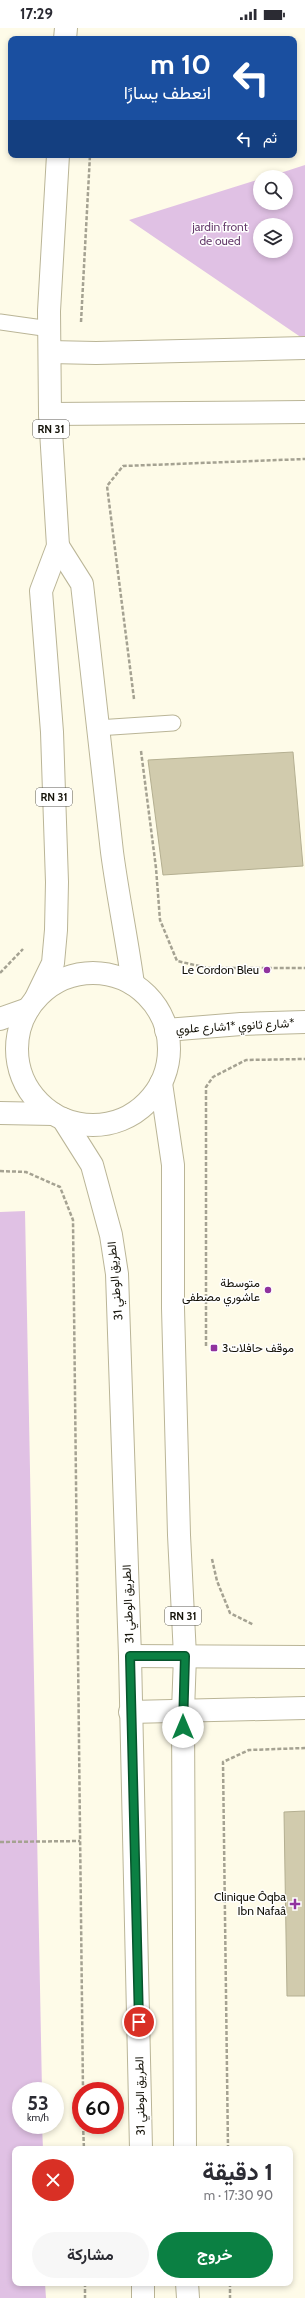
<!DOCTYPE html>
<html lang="ar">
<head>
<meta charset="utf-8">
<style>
	:root { --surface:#fff; --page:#f7f7f7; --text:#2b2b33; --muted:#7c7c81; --accent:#0b8043 }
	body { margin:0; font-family:Cabin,Vazirmatn,sans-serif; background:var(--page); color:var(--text); direction:rtl; height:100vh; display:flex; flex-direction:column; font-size:15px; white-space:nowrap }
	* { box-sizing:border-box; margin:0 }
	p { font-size:13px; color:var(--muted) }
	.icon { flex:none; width:22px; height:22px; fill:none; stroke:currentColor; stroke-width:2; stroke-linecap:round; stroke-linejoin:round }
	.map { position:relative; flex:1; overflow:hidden; direction:ltr }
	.drawer { position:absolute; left:12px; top:2118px; width:281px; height:140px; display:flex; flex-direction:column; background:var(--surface); border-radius:8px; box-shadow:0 2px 6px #0003; direction:rtl }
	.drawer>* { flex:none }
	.guide { position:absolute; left:8px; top:8px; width:289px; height:122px; border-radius:8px; box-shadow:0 2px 6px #0003; direction:rtl; background:#1a4fa0; color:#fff; overflow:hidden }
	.fabs { position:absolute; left:253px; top:142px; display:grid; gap:8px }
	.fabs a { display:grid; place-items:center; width:40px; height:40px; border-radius:50%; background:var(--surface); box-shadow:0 2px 6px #0003; font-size:20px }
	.speed { position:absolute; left:12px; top:2054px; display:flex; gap:8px; font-size:20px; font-weight:700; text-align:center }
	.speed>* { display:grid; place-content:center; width:52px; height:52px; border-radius:50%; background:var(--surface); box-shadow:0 2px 6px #0003; line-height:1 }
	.speed small { font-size:10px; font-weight:400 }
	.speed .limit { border:6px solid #d22; background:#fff; color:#111 }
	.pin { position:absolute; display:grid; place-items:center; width:34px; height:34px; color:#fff; margin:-17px; border:2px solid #fff; border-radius:50%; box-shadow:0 1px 4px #0007 }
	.me { position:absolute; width:44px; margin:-22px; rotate:0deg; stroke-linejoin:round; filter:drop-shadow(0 0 3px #0008) }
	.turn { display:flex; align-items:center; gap:14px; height:84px; padding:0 20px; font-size:18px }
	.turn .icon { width:52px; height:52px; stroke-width:2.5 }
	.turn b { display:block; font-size:28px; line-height:34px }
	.then { display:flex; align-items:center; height:38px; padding:0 20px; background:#0003; gap:8px; font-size:15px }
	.round { display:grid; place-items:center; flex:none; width:42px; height:42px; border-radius:21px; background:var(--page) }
	.headline { display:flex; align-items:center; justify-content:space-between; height:68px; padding:0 20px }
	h1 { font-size:24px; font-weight:700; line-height:30px }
	.cta { display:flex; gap:8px; margin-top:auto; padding:8px 20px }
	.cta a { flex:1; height:46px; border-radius:24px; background:var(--accent); color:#fff; font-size:16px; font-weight:700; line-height:46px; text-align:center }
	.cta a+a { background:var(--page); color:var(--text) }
	.status { display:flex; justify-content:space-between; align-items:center; height:28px; padding:0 20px; background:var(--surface); direction:ltr }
	.status svg { height:11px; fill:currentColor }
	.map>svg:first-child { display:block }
</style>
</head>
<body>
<div class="status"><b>17:29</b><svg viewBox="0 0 49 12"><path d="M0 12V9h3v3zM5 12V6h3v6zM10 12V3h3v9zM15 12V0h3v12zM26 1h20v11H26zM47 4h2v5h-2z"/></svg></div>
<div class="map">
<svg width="305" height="2270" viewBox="0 0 305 2270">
	<rect width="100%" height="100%" fill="#fefbe8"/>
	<g fill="#e0c1e4" fill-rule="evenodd">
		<path d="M305,137V312L129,192L260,151V175H286V149H268ZM260,197H286V223H260Z"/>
		<path d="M25,1183L42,2063H21V2097H42L43,2121H15V2255H45L46,2270H0V1184Z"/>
	</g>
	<g fill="#d1cbad" stroke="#b4af91">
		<path d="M293,724L303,838L163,847L148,732Z"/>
		<path d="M305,1783V1968H287L284,1784Z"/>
	</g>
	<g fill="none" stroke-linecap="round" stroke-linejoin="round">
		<g stroke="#bab597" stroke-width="17">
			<g id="service">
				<path d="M0,294L50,301"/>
				<path d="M97,700L173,695"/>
			</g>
		</g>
		<g stroke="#bab597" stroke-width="24">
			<path id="minor" d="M166,1002L241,996L305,994"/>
		</g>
		<g stroke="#bab597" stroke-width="24">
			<g id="tertiary">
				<path d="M130,1628L305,1629"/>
				<path d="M130,1684L305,1680"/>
			</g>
		</g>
		<g stroke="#bab597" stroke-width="24">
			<g id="secondary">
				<path d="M50,324L96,325L305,320"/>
				<path d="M50,386L305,384"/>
			</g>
		</g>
		<g stroke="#bab597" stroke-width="24">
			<g id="primary">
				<path d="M65,11L66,0"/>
				<path d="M58,518L82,556L112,824C118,869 127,912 133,956"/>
				<path d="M36,970L53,935L56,902L57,854L52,704L41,563L58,518L50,386L49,283L58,127"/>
				<path d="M161,1055L173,1137V1280L179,1507L185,1628L183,1683L185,2121"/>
				<path d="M63,1091L92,1137L111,1207L117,1246L130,1628L141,2121"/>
				<path d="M143,2255V2270"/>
				<path d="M187,2255L188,2270"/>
			</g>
		</g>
		<g stroke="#bab597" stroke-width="24">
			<g id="trunk">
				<circle cx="93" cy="1021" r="76"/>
				<path d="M0,991L28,981"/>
				<path d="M0,1085L53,1086"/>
			</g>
		</g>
		<g stroke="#a5a292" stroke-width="2.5" stroke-dasharray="4 2" stroke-linecap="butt">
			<path d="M81,294L90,127"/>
			<path d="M134,671L107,458L123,438L305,431"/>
			<path d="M141,723L156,840L160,892L177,933L208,940H305"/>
			<path d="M0,945L23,921"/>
			<path d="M0,1143L26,1144L60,1159L73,1192L83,2063"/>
			<path d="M206,1318V1059L213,1049L246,1032L305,1031"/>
			<path d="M212,1531L217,1553L230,1585L254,1597"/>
			<path d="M0,1814L80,1813"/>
			<path d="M83,2097L84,2121"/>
			<path d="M228,2121L223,1734L249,1722L305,1720"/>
			<path d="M85,2255V2270"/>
			<path d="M230,2255V2270"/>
		</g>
		<use href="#service" stroke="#fff" stroke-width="15"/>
		<use href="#minor" stroke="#fff" stroke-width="22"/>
		<use href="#tertiary" stroke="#fff" stroke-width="22"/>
		<use href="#secondary" stroke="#fff" stroke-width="22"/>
		<use href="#primary" stroke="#fff" stroke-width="22"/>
		<use href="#trunk" stroke="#fff" stroke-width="22"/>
	</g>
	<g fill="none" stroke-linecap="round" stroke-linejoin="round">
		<g stroke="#07532c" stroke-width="10">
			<path id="route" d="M139,1994L130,1628H185L183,1699"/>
		</g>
		<use href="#route" stroke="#0b8043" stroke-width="7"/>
	</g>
	<g fill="#90339e" stroke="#fff" stroke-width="1.5">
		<circle cx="267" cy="942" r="4"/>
		<circle cx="268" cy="1262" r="4"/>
		<rect x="210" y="1316" width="8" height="8" rx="2"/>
		<path d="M293 1870h4v4h4v4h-4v4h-4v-4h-4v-4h4z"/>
	</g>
	<g text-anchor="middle" stroke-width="3" stroke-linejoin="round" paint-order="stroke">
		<g fill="#fff" stroke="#5a5952" stroke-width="1">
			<rect x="33" y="392" width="36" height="18" rx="3"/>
			<rect x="36" y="760" width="36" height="18" rx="3"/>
			<rect x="165" y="1579" width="36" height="18" rx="3"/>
		</g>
		<g font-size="11" font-weight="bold" fill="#141208">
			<text x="51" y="405">RN 31</text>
			<text x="54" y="773">RN 31</text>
			<text x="183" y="1592">RN 31</text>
		</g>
		<g font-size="12" fill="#673d6d" stroke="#fff">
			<text x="220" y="203">jardin front<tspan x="220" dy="14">de oued</tspan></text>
		</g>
		<g font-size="12" fill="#141208" stroke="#fff" text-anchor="end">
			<text x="259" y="946">Le Cordon Bleu</text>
			<text x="260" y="1259">متوسطة<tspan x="260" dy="14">عاشوري مصطفى</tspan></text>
			<text x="222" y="1324" text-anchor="start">موقف حافلات3</text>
			<text x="286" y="1873">Clinique Ôqba<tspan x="286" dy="14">Ibn Nafaâ</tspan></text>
		</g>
		<g font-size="12" fill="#141208" stroke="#fff">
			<text transform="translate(235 998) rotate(-3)" y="4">شارع ثانوي *1شارع علوي*</text>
			<text transform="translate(115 1253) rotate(-95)" y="4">الطريق الوطني 31</text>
			<text transform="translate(128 1576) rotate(-92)" y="4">الطريق الوطني 31</text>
			<text transform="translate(140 2068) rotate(-91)" y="4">الطريق الوطني 31</text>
		</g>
	</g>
</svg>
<div class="fabs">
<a><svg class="icon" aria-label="search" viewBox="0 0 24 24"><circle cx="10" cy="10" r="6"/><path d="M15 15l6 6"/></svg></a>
<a><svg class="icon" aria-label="layers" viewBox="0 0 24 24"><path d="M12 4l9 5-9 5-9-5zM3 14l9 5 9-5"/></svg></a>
</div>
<div class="speed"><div>53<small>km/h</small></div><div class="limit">60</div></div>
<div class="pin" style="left:139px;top:1994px;background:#d93025"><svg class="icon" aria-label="arrive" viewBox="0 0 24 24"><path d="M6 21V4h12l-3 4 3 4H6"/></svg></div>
<svg class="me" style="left:183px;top:1699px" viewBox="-20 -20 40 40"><circle r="19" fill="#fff"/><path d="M0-13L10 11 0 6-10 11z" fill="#0b8043"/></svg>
<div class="guide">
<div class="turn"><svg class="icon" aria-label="left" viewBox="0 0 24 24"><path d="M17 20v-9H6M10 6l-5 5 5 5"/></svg><div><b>10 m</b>انعطف يسارًا</div></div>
<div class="then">ثم<svg class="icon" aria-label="left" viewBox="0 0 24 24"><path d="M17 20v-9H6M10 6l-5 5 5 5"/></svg></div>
</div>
<section class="drawer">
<div class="headline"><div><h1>1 دقيقة</h1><p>90 m · 17:30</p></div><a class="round" style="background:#d93025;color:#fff"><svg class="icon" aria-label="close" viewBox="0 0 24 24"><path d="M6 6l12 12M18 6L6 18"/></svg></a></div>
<div class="cta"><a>خروج</a><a>مشاركة</a></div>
</section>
</div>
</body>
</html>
